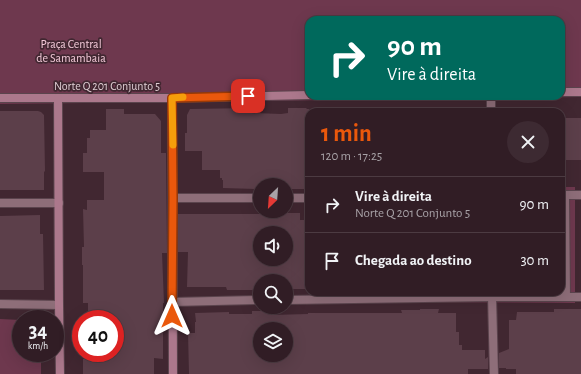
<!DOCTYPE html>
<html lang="pt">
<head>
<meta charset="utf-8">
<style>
	:root { --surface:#311d25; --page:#3d2a32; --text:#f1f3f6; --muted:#a8a2a7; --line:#4c3b42; --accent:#ea580c }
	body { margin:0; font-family:"Alegreya Sans",sans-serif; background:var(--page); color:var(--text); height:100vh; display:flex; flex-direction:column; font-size:15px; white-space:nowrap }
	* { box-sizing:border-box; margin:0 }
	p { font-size:13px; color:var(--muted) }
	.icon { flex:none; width:22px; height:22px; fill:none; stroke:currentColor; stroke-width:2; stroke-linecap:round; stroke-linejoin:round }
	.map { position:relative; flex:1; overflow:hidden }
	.drawer { position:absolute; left:305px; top:108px; width:260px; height:188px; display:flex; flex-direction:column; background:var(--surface); border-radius:12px; box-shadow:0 4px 16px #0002,0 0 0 1px var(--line) }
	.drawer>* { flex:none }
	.guide { position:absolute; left:305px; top:16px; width:260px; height:84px; border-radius:12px; box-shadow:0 4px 16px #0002,0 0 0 1px var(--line); background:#00695c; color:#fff; overflow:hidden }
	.needle { width:26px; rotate:205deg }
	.buttons { position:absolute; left:253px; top:178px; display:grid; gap:8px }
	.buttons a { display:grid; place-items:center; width:40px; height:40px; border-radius:50%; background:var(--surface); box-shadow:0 4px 16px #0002,0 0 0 1px var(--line); font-size:20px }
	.speed { position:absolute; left:12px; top:310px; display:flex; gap:8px; font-size:20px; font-weight:700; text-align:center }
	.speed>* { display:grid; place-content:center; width:52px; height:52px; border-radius:50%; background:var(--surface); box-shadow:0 4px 16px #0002,0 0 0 1px var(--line); line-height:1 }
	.speed small { font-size:10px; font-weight:400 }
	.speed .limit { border:6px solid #d22; background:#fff; color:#111 }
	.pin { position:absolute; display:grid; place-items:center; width:34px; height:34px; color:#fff; margin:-17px; border-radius:8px; box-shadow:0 2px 6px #0006 }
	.me { position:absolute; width:44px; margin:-22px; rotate:0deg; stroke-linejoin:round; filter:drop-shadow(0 0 3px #0008) }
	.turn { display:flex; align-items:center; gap:14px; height:84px; padding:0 16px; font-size:18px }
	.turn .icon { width:52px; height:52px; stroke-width:2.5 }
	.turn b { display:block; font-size:28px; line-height:34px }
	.round { display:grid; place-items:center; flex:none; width:42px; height:42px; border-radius:21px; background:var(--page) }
	.head { display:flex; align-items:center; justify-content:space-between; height:68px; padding:0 16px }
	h1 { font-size:24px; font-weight:700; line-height:30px; color:var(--accent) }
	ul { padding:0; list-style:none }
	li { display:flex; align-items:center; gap:12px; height:56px; padding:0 16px; border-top:1px solid var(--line) }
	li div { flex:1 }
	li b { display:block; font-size:15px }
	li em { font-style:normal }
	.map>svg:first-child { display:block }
</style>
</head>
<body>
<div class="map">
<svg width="581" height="374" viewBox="0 0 581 374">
	<rect width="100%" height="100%" fill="#412731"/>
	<g fill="#6e384e" fill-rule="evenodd">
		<path d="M0,0H581V97L0,104ZM309,20H561V96H309Z"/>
		<path d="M561,187H575V303L410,302V292H561Z"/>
		<path d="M0,319L21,320V353H41V374H0Z"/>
	</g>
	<g fill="#5c3f4a" fill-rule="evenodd">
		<path d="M251,108V113L281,114L288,113V108H307L306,109H309V189H286V185H260V189L223,188V180H222V178H220V170H202V151H185V133H187V115L190,109Z"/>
		<path d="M106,109H124V114H155L161,121V153H166L167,253H162L164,303H163V359L154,358V374H83V359H87V353H115V319H88V303H83V265H82V247H84L83,209L87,210V200H104V172H83V153H87V138H90V130H106Z"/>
		<path d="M0,111H38L41,112L44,115L45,171L44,172V190H0Z"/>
		<rect x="561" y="118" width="20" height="42"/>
		<path d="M282,213H300V220H309V289H286V281H260V290H227L226,287H187L188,252H178V214H282ZM260,233H286V259H260Z"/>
		<path d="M40,215V234H43L44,290H0V216Z"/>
		<path d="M420,309H439L438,313H456V332H459V345H462V350H485V359L488,357V369H468V374H189L188,333H195V322H196L195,313L229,312V314H252V311H271V315L308,314V313H402L401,310H420ZM260,329H286V355H260Z"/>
		<path d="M554,309H581V374H516V369H506V368H499V353L509,349V320H516L517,312H554Z"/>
	</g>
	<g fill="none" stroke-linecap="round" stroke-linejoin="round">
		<g stroke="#5b444d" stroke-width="10">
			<g id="street">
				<path d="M491,96V112"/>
				<path d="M561,195H581"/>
				<path d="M565,195L566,297"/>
				<path d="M173,198H260"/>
				<path d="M286,198H309"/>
				<path d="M0,203H59"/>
				<path d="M492,297L494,374"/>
				<path d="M286,300L492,297H581"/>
				<path d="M172,302L260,300"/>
				<path d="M0,304L59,305"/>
			</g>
		</g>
		<g stroke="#5b444d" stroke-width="10">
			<g id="secondary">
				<path d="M561,92H581"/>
				<path d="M0,98H172L309,95"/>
				<path d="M58,98L59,305L60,374"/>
				<path d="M172,98C173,190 172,282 173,374"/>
			</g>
		</g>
		<use href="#street" stroke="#8e6e79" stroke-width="8"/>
		<use href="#secondary" stroke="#ac788c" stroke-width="8"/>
	</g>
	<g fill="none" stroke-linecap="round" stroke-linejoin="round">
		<g stroke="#983908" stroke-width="10">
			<path id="route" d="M172,316L173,198L172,98L248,96"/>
		</g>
		<use href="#route" stroke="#ea580c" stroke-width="7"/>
		<path stroke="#f59e0b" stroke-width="7" d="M173,145L172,98L183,97"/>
	</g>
	<g text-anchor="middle" stroke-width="3.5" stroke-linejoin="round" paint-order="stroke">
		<g font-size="12" fill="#f3c9d8" stroke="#412731">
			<text x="71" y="48">Praça Central<tspan x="71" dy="14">de Samambaia</tspan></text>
		</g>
		<g font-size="12" fill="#dfcdd3" stroke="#412731">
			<text x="107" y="90">Norte Q 201 Conjunto 5</text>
		</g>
	</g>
</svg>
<div class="buttons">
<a><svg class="needle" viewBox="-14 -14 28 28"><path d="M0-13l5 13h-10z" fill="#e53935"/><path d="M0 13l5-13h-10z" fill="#a8a2a7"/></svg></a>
<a><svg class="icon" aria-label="sound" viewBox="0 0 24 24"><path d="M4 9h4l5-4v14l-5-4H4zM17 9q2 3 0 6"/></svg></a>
<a><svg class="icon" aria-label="search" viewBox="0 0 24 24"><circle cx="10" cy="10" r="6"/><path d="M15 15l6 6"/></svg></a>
<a><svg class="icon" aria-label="layers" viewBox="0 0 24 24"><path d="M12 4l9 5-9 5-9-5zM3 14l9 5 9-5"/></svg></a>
</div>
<div class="speed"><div>34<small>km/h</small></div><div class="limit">40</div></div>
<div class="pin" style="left:248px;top:96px;background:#d93025"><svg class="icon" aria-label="arrive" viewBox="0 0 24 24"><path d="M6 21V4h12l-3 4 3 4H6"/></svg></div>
<svg class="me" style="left:172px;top:316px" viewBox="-20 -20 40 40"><path d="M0-17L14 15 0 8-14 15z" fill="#ea580c" stroke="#fff" stroke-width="4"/></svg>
<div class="guide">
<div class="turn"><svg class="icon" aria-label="right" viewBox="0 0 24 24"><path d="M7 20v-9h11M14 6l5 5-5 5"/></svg><div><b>90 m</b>Vire à direita</div></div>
</div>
<section class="drawer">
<div class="head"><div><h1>1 min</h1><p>120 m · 17:25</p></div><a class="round"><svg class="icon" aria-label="close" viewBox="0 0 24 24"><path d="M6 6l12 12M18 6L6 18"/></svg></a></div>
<ul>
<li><svg class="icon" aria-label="right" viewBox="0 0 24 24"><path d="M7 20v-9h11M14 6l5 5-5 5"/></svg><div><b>Vire à direita</b><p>Norte Q 201 Conjunto 5</p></div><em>90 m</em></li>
<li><svg class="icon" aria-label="arrive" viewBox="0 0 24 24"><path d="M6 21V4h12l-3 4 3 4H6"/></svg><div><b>Chegada ao destino</b></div><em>30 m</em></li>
</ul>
</section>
</div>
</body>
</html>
